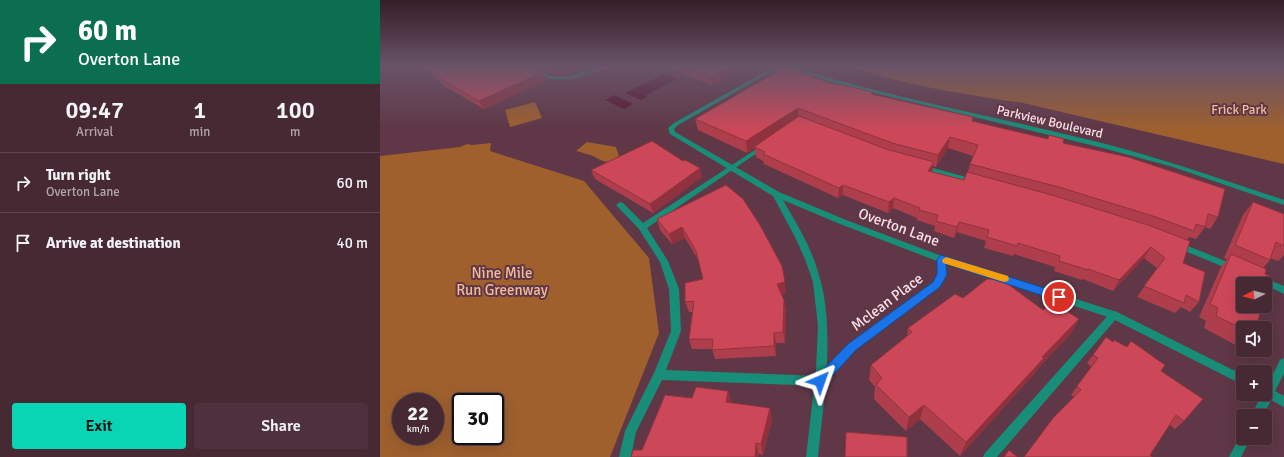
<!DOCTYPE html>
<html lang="en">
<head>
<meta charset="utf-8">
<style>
	:root { --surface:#472934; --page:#4e313c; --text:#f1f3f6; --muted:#b0a6ac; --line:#5f454f; --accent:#09d5b5 }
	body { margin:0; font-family:Signika,sans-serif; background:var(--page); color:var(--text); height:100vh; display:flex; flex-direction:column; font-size:15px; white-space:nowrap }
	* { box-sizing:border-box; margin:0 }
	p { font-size:13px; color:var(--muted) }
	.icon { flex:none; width:22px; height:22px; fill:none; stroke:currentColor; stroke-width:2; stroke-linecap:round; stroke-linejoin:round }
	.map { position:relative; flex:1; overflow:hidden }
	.panel { display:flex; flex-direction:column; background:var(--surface); width:380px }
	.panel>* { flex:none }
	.guide { background:#0b6e4f; color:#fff; overflow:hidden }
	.needle { width:26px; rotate:264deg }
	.fabs { position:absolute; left:856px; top:277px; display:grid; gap:8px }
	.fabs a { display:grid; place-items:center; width:36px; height:36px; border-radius:4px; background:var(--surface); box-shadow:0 4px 16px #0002,0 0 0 1px var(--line); font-size:20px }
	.speed { position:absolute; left:12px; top:393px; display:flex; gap:8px; font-size:20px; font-weight:700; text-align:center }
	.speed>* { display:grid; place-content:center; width:52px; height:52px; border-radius:50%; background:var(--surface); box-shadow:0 4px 16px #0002,0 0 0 1px var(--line); line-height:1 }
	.speed small { font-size:10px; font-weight:400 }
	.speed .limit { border:2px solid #111; border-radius:6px; background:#fff; color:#111 }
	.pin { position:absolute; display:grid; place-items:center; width:34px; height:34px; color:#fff; margin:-17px; border:2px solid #fff; border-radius:50%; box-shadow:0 1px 4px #0007 }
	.me { position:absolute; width:44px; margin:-22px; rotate:43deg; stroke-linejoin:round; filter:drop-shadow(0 0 3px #0008) }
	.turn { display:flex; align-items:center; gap:14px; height:84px; padding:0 12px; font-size:18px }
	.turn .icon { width:52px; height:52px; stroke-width:2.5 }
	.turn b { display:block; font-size:28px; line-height:34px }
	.eta { display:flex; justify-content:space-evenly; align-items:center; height:68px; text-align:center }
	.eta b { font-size:24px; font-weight:600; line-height:28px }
	.primary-button { display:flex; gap:8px; margin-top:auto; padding:8px 12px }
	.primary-button a { flex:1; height:46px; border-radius:4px; background:var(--accent); color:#111; font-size:16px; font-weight:600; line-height:46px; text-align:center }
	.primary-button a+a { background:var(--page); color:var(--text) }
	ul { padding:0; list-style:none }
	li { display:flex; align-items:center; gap:12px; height:60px; padding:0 12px; border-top:1px solid var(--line) }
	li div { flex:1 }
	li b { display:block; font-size:15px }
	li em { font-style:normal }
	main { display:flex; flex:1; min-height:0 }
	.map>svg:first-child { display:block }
</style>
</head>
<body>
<main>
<section class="panel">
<div class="guide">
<div class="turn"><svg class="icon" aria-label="right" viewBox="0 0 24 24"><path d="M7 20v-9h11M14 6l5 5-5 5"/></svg><div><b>60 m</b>Overton Lane</div></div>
</div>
<div class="eta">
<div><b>09:47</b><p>Arrival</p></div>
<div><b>1</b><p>min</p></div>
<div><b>100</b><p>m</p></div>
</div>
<ul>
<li><svg class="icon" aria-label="right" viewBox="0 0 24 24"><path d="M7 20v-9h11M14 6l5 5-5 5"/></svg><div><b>Turn right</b><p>Overton Lane</p></div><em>60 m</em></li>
<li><svg class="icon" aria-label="arrive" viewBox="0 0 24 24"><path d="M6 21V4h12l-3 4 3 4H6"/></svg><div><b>Arrive at destination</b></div><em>40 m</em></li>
</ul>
<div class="primary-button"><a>Exit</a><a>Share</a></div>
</section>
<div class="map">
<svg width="904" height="457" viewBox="0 0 904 457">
	<rect width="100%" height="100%" fill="#5f3746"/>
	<g fill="#9f602e" fill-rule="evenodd">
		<path d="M467,66H904V164L639,102L628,101C573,92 519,84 467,66Z"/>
		<path d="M155,102L162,118L130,127L125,110Z"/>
		<path d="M207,142L236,147L239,156C230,164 225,163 215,157C209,154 203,153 196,151Z"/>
		<path d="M111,143L110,151L204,181L269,258L279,333L230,457H0V156L80,147L87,144L92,145ZM21,402H55V436H21ZM81,402H115V436H81Z"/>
	</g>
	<g fill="#53112f">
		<path d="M284,74L297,79L265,96L267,97L261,100L245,93Z"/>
		<path d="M234,95L253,104L244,109L225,100Z"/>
	</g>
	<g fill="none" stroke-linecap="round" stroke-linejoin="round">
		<g fill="#188e79" fill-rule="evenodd">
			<path d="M384,144L386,145V147L267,228L288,261L299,289L301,331L286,370L440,376L444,378L445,381L444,384L440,386L282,380L256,432L251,457H239L245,431L274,373L291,331L289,289L280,262L259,229L236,205L240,202L243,203L263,223Z"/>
			<path d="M542,165L597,180L598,182L594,184L540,168L539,167L540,166Z"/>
			<path d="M798,242L855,265L856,267L855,269H849L795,247L794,245L795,243Z"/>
			<path d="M877,275L904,286V294L885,285V284L874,280L873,278L874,276Z"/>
			<path d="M734,311L737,312L739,315L737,318L617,457H603L605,453L731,312Z"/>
		</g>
		<g fill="#188e79" fill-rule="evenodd">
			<path d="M142,66C155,65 167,78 185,77C200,76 213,65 228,66C223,70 216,72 211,74C188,82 162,83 142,66Z"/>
			<path d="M395,66H401L298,125L294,129L295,132L399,192L466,220L564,257L737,312L863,375V385L731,318L566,264V275L559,286L476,350L446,382L438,457H426L436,370L438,326L433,282L425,259L415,237L393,196L290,134L288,128L294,123ZM403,200L460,224L557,261L558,275L553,282L468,344L447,366C448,335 448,302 438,272C431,246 416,223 403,200Z"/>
			<path d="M904,358V374L895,391L904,396V407L891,400L883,416H871L882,394H885V386H887L900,360Z"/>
			<path d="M863,433V438H871L861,457H849L861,434Z"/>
		</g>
		<path fill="#188e79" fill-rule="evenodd" d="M403,66H410C512,98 618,117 722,143C784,159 844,180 904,200V205L793,167L719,147L453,83L403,67Z"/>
	</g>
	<g fill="#af3e4c" fill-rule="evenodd">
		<path d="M41,66H148L167,80L104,109L66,87Z"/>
		<path d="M150,66H199L177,75Z"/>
		<path d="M284,66H354L355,72L332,85Z"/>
		<path d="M447,82L592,121L683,143L838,217L830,229L825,227L816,239L809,237L807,240L803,263L819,302L810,312L801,307L795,313L757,297L777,268L764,258L733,291L703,279L702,280L674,271L675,267L634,254L633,256L604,248L606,241L577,232L574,238L554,231L555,226L537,220V218L513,208L508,213L463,195L458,198L384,164L383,161L376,157L375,148L367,153L318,130L315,119ZM568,148L593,156L590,164L588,172L584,180L552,172L553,166L556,167Z"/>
		<path d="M303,161L322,177L273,213L215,179L211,170Z"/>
		<path d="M346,185L406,292L402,294L406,310L405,343H396V356L335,359L332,349H312L309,339L313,312H309L305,302L323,279L319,261L305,238L292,244L280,230L277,219Z"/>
		<path d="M873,202L904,214V255L898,261L890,258V260L883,268L863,328V346L861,348L824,328L826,321L819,317L841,267L847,259L844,258L863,215Z"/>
		<path d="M583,298L663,310L699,319L690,335L658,368L655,373L580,456L540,419L526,431L494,399L495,387L489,380L491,365L527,336L528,328Z"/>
		<path d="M733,342L781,371L804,421L795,429L790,425L694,397L691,395L711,367L707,363L713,355Z"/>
		<path d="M352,403L390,408L392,420L383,455L379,454L262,450Z"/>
	</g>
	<g fill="#8f323e">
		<path d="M177,66H199L177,75L174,67Z"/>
		<path d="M352,66H354L355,72L332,85L330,77Z"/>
		<path d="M163,72L167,80L104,109L99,101Z"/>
		<path d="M418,108L419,119L374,147L375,148L367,153L366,141Z"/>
		<path d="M570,137L568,148L556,167L558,155Z"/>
		<path d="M554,162L552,173L548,171Z"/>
		<path d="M320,168L322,177L273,213L270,204Z"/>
		<path d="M463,185V195L458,198L459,188Z"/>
		<path d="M514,198L513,208L508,213L509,202Z"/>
		<path d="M579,222L577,232L574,238L577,227Z"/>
		<path d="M302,227L305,238L292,244L289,234Z"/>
		<path d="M771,247L764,258L733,291L739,280Z"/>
		<path d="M405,282L406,292L398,295L397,284Z"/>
		<path d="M404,300L406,310L405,343L403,332Z"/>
		<path d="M699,319L690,335L658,368L655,373L580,456L586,442L662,357Z"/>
		<path d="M394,333L396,343V356L394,346Z"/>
		<path d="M348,391L352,402H346Z"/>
		<path d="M544,405L540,419L526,431L529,417Z"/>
		<path d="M390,408L392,420L383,455L381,444Z"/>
		<path d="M376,443L379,454L378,457H375Z"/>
	</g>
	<g fill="#cc4858" stroke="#8f323e">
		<path d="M45,66H148L163,72L99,101L61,79Z"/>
		<path d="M302,66H352L330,77Z"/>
		<path d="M405,67L447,82L493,92L491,94L593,117L592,121L668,139L669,135L684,139L683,143L748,157L845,189L838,217L828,214L825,227L816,224L814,231L776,217L679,187L590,164L598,145L570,137L558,155L512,143L418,108L366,141L315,119Z"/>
		<path d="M419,116L506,149L554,162L548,171L584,180L587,172L672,195L768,225L810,241L803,263L825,272L819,302L806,295L804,303L764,286L785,258L771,247L739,280L708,269V270L679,261L680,256L638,243L637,246L607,237L609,230L579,222L577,227L556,221L558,215L539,210L540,208L514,198L509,202L463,185L459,188L383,154L385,152L374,147Z"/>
		<path d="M272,141L303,161L305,160L320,168L270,204L211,170Z"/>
		<path d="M346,185L363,199L380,225L402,266L405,282L397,284L404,300L403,332L394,333V346L332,350L333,339H309L314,301L305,302V283L323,279L316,251L302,227L289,234L277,219Z"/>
		<path d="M873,202L904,214V246L896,242L890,260L855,245Z"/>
		<path d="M851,254L886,269L885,274L889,276L885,287V284H863V306H882L876,328H863V329L836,316L838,308L830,304Z"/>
		<path d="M607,279H621L663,310L673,302L699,319L662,357L664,358L586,442L544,405L529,417L496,385L502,378L491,365L532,332L528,328L575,294L583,298Z"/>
		<path d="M885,287L887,288L885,295Z"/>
		<path d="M726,337L733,342L734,340L747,347L751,341L785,365L781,371L823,399L804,421L796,415L770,455L772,457H644L673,418L701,390L697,386L718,358L713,355Z"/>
		<path d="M316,387L348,391L346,402L390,408L381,444L376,443L375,457H251L253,450H262L285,395L312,398Z"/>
		<path d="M466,432L527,437V457H465Z"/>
		<path d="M629,450L637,457H624Z"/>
	</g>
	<linearGradient id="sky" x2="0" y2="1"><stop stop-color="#341e26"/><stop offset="0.51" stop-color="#695368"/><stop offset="1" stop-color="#695368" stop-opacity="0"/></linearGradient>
	<rect width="904" height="130" fill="url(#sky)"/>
	<path fill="#1a73e8" stroke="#114b97" d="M561,255L683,294L685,297L683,300L679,301L566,264L567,275L560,287L476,350L444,385L440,386L436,385L434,381L436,377L468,344L553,282L557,274V259Z"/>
	<path fill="#f59e0b" d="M566,257L628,276L629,279L628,281L624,282L563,263L562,260Z"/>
	<g text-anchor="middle" stroke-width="4" stroke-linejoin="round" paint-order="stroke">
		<g font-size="13" fill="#f1bc97" stroke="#5f3746">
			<text x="859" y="114">Frick Park</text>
		</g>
		<g font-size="13" fill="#fae0e8" stroke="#5f3746">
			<text transform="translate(670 121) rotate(13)" y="5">Parkview Boulevard</text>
		</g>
		<g font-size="15" fill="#fae0e8" stroke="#5f3746">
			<text transform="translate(519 227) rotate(20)" y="5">Overton Lane</text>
			<text transform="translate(507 302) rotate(-37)" y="5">Mclean Place</text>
		</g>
		<g font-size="15" fill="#f1bc97" stroke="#5f3746">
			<text x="122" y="278">Nine Mile<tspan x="122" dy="17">Run Greenway</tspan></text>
		</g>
	</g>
</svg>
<div class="fabs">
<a><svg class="needle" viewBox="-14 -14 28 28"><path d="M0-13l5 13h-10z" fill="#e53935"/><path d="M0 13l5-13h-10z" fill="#b0a6ac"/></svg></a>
<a><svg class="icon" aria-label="sound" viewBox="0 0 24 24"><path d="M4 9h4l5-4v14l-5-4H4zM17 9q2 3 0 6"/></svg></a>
<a>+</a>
<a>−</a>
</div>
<div class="speed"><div>22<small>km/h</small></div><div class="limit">30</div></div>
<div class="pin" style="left:679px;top:297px;background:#d93025"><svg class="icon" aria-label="arrive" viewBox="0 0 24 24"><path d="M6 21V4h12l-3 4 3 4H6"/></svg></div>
<svg class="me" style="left:440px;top:381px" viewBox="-20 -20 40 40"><path d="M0-17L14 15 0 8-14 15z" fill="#1a73e8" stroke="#fff" stroke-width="4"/></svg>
</div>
</main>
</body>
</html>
